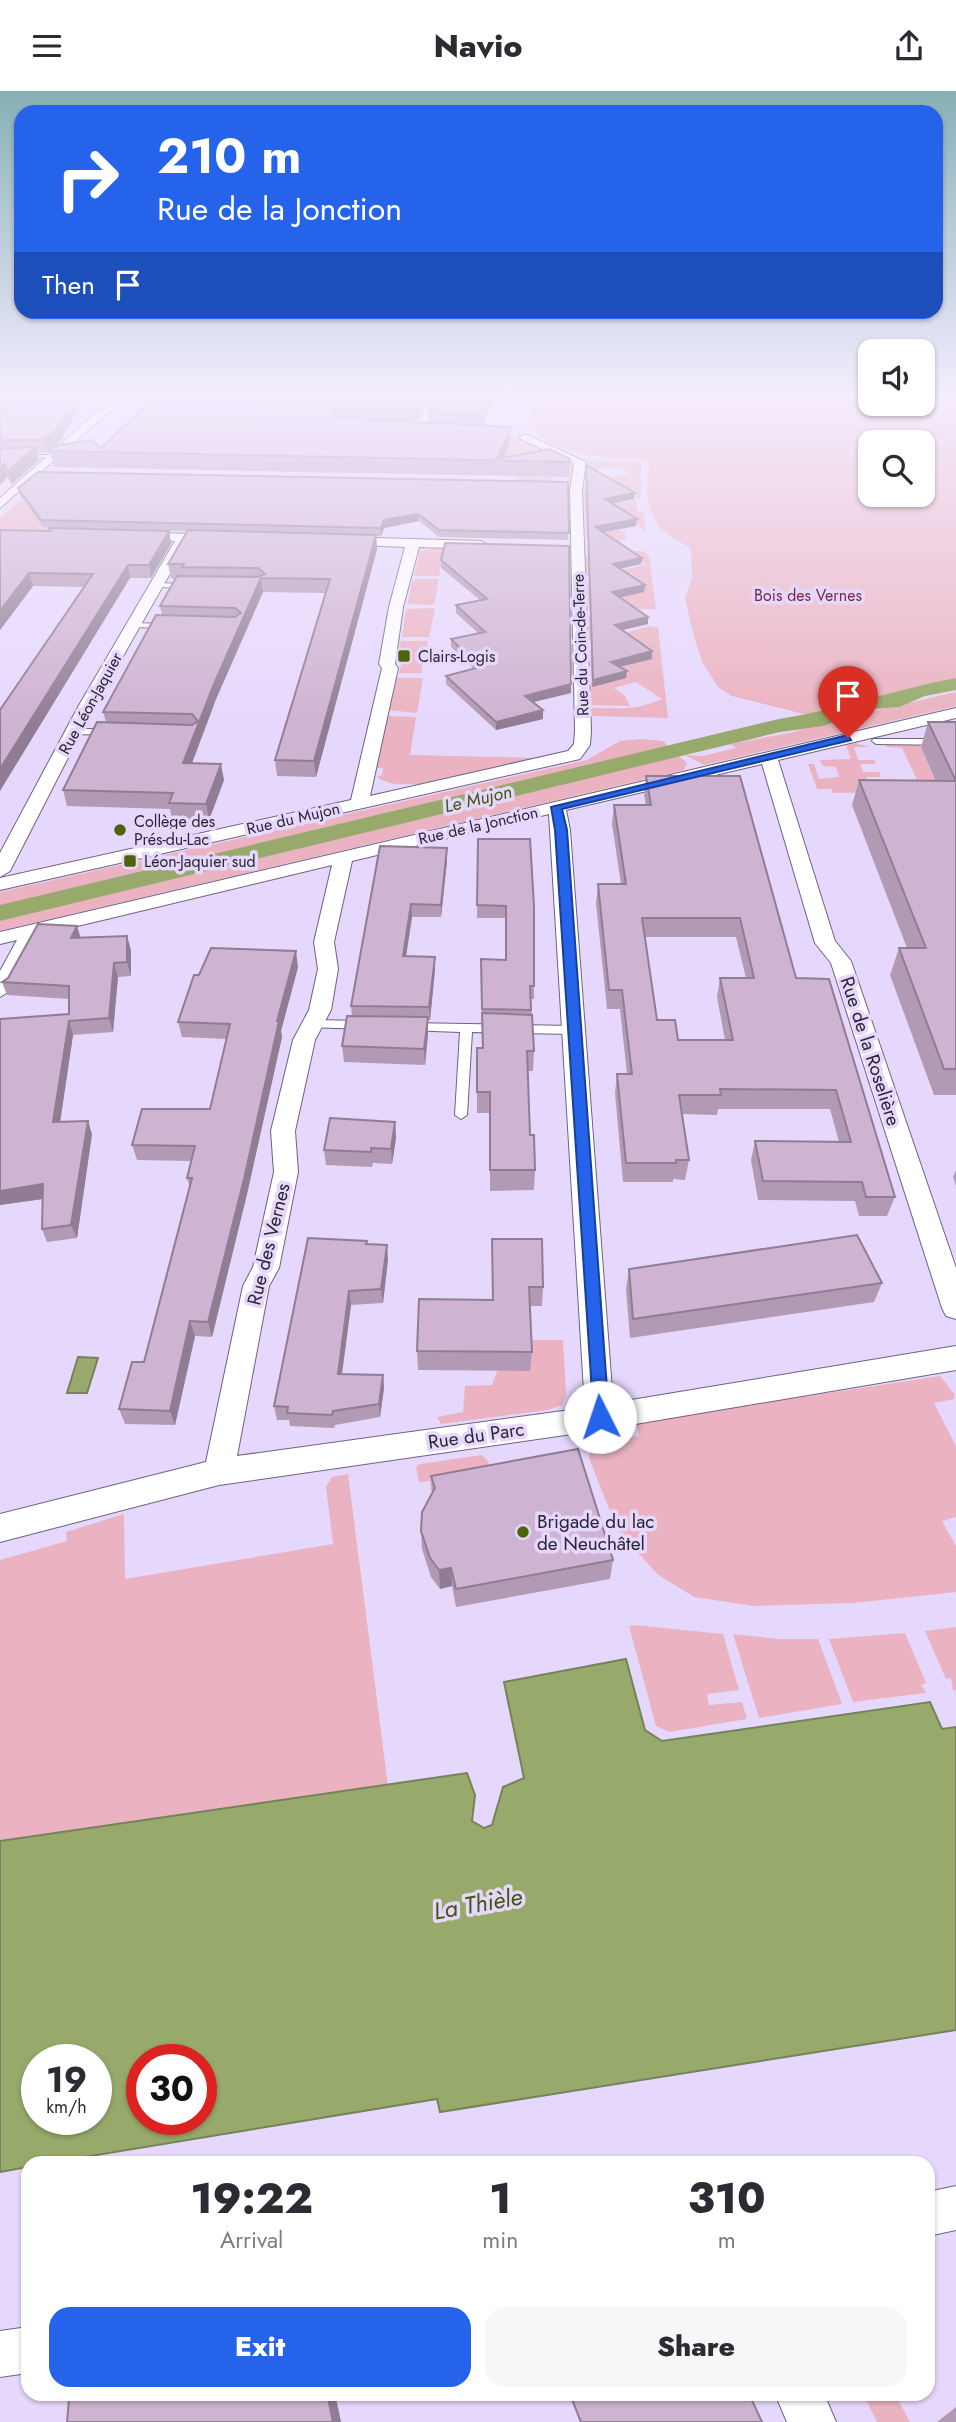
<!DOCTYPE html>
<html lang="en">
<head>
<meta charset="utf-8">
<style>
	:root { --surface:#fff; --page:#f7f7f7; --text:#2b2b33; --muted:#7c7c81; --accent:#2563eb }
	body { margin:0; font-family:Jost,sans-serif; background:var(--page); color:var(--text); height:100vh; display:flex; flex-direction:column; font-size:26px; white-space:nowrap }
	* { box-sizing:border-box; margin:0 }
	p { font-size:23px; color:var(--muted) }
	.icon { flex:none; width:38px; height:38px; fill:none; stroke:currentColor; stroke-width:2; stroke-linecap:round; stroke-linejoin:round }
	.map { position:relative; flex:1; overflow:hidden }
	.panel { position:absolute; left:21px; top:2065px; width:914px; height:245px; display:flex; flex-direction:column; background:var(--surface); border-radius:21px; box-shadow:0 2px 5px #0004 }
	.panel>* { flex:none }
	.banner { position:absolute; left:14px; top:14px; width:929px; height:214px; border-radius:21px; box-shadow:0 2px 5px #0004; background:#2563eb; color:#fff; overflow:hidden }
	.buttons { position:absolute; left:858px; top:248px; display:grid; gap:14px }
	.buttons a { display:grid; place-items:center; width:77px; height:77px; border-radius:14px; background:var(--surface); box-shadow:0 2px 5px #0004; font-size:35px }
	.speed { position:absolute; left:21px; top:1953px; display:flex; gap:14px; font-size:35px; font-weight:700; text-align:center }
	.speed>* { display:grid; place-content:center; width:91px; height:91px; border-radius:50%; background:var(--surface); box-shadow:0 2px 5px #0004; line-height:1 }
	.speed small { font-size:18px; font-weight:400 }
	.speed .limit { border:10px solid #d22; background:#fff; color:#111 }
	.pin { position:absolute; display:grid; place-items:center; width:60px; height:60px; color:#fff; margin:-72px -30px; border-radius:50% 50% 50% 0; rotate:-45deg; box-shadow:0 0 7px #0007 }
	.pin .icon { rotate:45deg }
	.me { position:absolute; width:77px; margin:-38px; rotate:356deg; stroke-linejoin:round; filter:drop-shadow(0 0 5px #0008) }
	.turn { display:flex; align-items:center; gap:24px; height:147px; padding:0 28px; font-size:32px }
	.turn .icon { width:91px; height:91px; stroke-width:2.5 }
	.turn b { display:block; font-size:49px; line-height:60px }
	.then { display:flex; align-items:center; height:66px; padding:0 28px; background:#0003; gap:14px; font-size:26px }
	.eta { display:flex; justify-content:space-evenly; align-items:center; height:119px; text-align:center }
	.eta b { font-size:42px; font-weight:800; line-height:49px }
	.cta { display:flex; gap:14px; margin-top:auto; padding:14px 28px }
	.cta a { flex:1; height:80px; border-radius:21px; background:var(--accent); color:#fff; font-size:28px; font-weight:800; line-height:80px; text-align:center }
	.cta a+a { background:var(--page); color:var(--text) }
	header { display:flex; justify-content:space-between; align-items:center; height:91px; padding:0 28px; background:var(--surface); font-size:32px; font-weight:800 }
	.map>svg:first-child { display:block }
</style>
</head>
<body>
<header><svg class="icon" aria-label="menu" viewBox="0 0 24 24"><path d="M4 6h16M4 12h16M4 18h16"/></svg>Navio<svg class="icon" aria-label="share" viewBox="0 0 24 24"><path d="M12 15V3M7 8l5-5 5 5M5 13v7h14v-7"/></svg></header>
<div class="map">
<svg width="956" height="2331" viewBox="0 0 956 2331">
	<rect width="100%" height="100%" fill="#e6d8fd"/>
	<g fill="#ebb3c1" fill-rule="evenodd">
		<path d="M532,305H870V313H922V305H956V593L919,600L899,610L872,612L823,628L732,605L719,597L702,571L692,538L685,507L692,487L691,459C682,450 668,446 660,436C646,421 645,390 650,372C642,366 629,368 618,367C599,367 551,359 539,343C532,333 533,318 532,305ZM870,352H922V404H870Z"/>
		<path d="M504,346L522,347L573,370L571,388L567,389L566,382L530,385L538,387L549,384L555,390H514L520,369L479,368Z"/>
		<path d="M587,370L641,371V407L637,408L636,403L585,389L584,386L608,387L630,383L619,375L584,380Z"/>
		<path d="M583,400L613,413L636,409L637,420H643L646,441L633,429L607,436L624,441L627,447L613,452H587Z"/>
		<path d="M20,409L27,411L106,433L99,440L0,438V427Z"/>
		<path d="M444,455L439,485H414L420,460Z"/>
		<path d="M610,460H642L649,464L656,518L589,517L586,491H600L624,506L644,501L631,489L586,485L585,465H598L623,479L647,473Z"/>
		<path d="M417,488H439L434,514L408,513L412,489Z"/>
		<path d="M435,517L429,546H402L406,518Z"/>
		<path d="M588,525H601L617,544L650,535L658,537L668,627L590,625V617C619,617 636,620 662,608L636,591L614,597L625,605L630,615L591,614V591L604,592V586H591L590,558H600L614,549H588Z"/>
		<path d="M401,550H428L421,582H399L403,567L408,564L398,563Z"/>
		<path d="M398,587H423L417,622L387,619L393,588Z"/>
		<path d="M956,601V615L704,674L685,664L702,665L736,657L730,653L794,641L819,632L836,633L869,621Z"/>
		<path d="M389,625L416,626L410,664L540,667C506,674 402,708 377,686L382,684L383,677H375L385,628Z"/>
		<path d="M641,648L663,650L672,659L0,818V801L587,669L620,650Z"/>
		<path d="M856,652L869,656H854L858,669H874L876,673H860L863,681H879L881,686H866L869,693L891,701L833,702L831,698H817L808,673H814L819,688L839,686L836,676L823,675L820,669L851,668L846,654Z"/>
		<path d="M887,654H919L956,699L904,698L900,689H917L902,657L886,656Z"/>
		<path d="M679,665L687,672L684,679L0,840V826Z"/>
		<path d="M529,1249H563L566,1303L562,1314L548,1319L441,1333L437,1326L463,1321L465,1295L492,1294L497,1280Z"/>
		<path d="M940,1285L955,1304L954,1308L934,1312L956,1355V1426L942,1430L956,1455V1501L853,1512L754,1515L694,1506L657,1483L617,1438L589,1367L591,1345L604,1337L619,1335L622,1347L639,1345L636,1331Z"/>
		<path d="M482,1364L488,1370L494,1394L432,1405L430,1390L419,1391L416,1376L420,1373Z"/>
		<path d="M348,1383L388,1695L0,1750V1469L67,1450L66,1441L124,1423L125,1488L333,1453L326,1396L332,1386Z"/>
		<path d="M635,1534L723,1543L739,1599L707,1603L709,1614L742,1611L747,1628L669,1641L656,1635L629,1535Z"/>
		<path d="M956,1536V1599L953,1600L951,1587L946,1588L925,1540Z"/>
		<path d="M905,1542L926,1592L921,1594L926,1602L853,1611L829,1548Z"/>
		<path d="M733,1543L779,1548H818L842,1613L759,1627Z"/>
		<path d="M863,2303H895L910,2331H877Z"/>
	</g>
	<g fill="#97aa6b" stroke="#76825a" stroke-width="2" fill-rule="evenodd">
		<path d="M78,1266L98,1267L87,1302H67Z"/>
		<path d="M626,1568L645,1639L662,1650L930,1611L942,1638L956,1636V1939L440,2021L437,2008L48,2072H28V2076L0,2081V1750L467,1682L475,1704L472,1730L484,1737L492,1734L503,1696L524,1687L504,1591ZM37,1969H96V2028H37ZM142,1969H201V2028H142Z"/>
	</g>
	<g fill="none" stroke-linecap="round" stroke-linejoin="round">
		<path fill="#97aa6b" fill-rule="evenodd" d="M956,587V599L925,605L899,616L874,618L823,635L780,641L0,830V814L779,628C840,619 896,598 956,587Z"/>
		<g stroke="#6e6282" stroke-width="2">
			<g id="lane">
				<path d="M0,364H53L56,366L0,368Z"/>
				<path d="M154,492L191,493L195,495L191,497L157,496H154Z"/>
				<path d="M131,532L168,533L172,535L168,537L134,536H131Z"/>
				<path d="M72,638H109L113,641L109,644L75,643L71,640Z"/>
				<path d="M873,648H956V654L876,653L872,650Z"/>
				<path d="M312,929L365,930L371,934L365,938L308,936V930Z"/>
				<path d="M410,932L573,935L579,939L573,943L472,941L467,1024L461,1028L455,1024L460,941L406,939V933Z"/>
			</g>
		</g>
		<g stroke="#6e6282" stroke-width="2">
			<g id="street">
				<path d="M115,305H127L0,417V407Z"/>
				<path d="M433,305H443L421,342H413L411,340Z"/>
				<path d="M525,343L586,371L582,399L591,639L590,654L580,668L0,799V787L351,709L382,577L379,573L389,516L405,456L336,453L334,450L341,446L481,450L488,454L481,458L419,456L403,516L395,573L398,577L370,705L568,660L574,653L575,639L570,399L574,373L521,348L519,346Z"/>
				<path d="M135,441L219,444L226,448L219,452L188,451L94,616L10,780L0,786V762L78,616L175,450L130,448L128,445Z"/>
				<path d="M956,617V627L778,669L835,850L851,870L956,1177V1228L946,1225L942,1217L831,872L815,852L762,673L566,719L570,739L613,1312L956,1255V1279L600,1339L219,1394L0,1451V1423L206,1371L243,1195L253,1176L274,1081L271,1040L293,949L309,919L318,878L314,851L332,774L40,844L11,899L0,906V880L17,849L0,853V841ZM549,723L585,1317L237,1365L269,1195L279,1177L298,1081L295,1040L315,949L331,919L338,878L334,851L352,770Z"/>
				<path d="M956,2095V2139L928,2145V2101Z"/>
				<path d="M28,2236V2282L0,2286V2240Z"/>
				<path d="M775,2303H824L836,2331H787Z"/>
			</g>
		</g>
		<use href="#lane" fill="#fff" fill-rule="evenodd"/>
		<use href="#street" fill="#fff" fill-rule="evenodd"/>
	</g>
	<g fill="#b29ab5" fill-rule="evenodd">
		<path d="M0,305L82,310L61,349L47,361L37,362L39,369L12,393L7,386L0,394Z"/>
		<path d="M157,305H430L414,331L428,332V320L493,310L482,335L511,336L510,351L504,366L570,368L569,386L54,376L50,360L101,357Z"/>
		<path d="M586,374L634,408L613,412L637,428L636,435L602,441L641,473L620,478L644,501L620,507L648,526V533L622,539L652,560V568L619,576L626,587L592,596Z"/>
		<path d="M568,391V449L439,446L419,430L384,437L381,445H376L377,458L316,686L277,685L275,669L325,502L263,501L216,608L192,672L224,689L209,729L172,728L170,718L67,715L63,699L106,631L103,621L162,524L160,515L176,488L171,487L168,473L187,440L43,436L20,404L18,397Z"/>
		<path d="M49,437L169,440L171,453L151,487H130L84,496L33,495L0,539V439L50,440Z"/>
		<path d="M445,452L571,602L533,611L543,619V628L496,639L446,593V585L474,578L451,556V548L478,542L456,522V514L480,509L441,477V469Z"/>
		<path d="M928,631H956V1004H934L890,884L899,857H907L852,714L859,689L936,690L921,656Z"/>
		<path d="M646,685L796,887L895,1106L887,1125H859L855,1110L758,1109L751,1069L755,1050L839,1051L830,1018H718L717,1024L682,1023L689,1069L685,1089L673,1088V1091H623L615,1002L617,983H627L620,918H607L596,812L598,793H621L612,733L614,714H646L644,704ZM645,846H736L746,887H720L717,906L725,949H678L657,929Z"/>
		<path d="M478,748H530L534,895V908H531L534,960L533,980H528L530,1044L535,1079L534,1099L490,1100V1022H477V957H482L481,868L506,869V827H477Z"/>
		<path d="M380,755L447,757V770L441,826H412L406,865L435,879L430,929H428V942L425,974L344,971L342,955L352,925L351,915Z"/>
		<path d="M81,847L131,859V885L118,886L113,941L73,944L60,1031L92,1043L77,1147L47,1151L42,1138L43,1108L0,1114L69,923V908L7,904L2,891Z"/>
		<path d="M298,876L281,940L282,946L247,1103L212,1246L195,1245L175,1334L125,1333L119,1318L144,1271L190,1097L187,1087L191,1070L137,1069L132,1054L210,1018L227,948L182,946L178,931L199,884Z"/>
		<path d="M395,1031L396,1047L392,1073L373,1072L372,1076L326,1074L324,1059Z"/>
		<path d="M956,1079V1095L953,1086Z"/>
		<path d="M492,1148L543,1196L542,1215H530L532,1261L530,1280L418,1279L417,1260L492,1209Z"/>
		<path d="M367,1153L388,1168L383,1212L351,1214L342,1283L383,1284L384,1297L380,1326L335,1334L334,1337L290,1335L289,1329H277L274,1315Z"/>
		<path d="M629,1178L882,1192L874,1211L630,1247L626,1198Z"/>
		<path d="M431,1385L613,1469L610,1488L456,1516L452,1495L440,1498L431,1486L422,1458L421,1440L432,1402Z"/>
		<path d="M84,2303H335L341,2331L69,2308Z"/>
		<path d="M569,2303H749L762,2331H580Z"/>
		<path d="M956,2316V2331H937Z"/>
	</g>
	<g fill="#917d93">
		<path d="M76,305H88L82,310L61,349L47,361L44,349Z"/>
		<path d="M421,305H430L413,334L412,320Z"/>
		<path d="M489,305H493V310L481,338V323Z"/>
		<path d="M339,316L340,330L330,322Z"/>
		<path d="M511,336L510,351L502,370L497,368Z"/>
		<path d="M35,356L39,369L12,393L8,380Z"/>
		<path d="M4,373L7,386L0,394V377Z"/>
		<path d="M635,402L634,408L605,414V408Z"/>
		<path d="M418,423L419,430L384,437L381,445V437L384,429Z"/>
		<path d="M637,428L636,435L594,443L595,436Z"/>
		<path d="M169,440L171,453L151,487L149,474Z"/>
		<path d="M376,444L377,458L316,686L314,670Z"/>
		<path d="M642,467L641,473L612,479L613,473Z"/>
		<path d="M128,474L130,487L0,700V678Z"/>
		<path d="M29,482L33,495L0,539V520Z"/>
		<path d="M261,487L263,501L216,608L186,688L183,672L214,593Z"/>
		<path d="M645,494L644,501L612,508V501Z"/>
		<path d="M648,526V533L614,541L615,534Z"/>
		<path d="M652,560V568L610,578L611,571Z"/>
		<path d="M627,580L626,587L592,596L593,589Z"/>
		<path d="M571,593V602L525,613V605Z"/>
		<path d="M543,619V628L496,639V631Z"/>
		<path d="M221,673L224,689L209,729L206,713Z"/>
		<path d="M447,757V770L441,826V814Z"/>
		<path d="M411,813L412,826L404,878L403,865Z"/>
		<path d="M77,835L81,848L71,847Z"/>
		<path d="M127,845L131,859V885L127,871Z"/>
		<path d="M296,860L298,876L281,940L282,946L247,1103L212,1246L208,1231L277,930Z"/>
		<path d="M435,866V879L430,929L429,916Z"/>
		<path d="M114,872L118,886L113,941L109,927Z"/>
		<path d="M428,926V942L425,974L424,958Z"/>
		<path d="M69,930L73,944L58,1045L53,1031Z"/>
		<path d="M88,1030L92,1043L77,1147L71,1134Z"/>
		<path d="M395,1031L396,1047L392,1073L391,1058Z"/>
		<path d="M43,1093L49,1107L0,1114V1100Z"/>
		<path d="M387,1154L388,1168L383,1212L381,1198Z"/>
		<path d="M349,1200L351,1214L340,1297L338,1283Z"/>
		<path d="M190,1230L195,1245L175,1334L170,1320Z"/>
		<path d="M383,1284L384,1297L380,1326L379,1313Z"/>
		<path d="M451,1477L452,1495L440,1498L439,1479Z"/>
		<path d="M327,2303H335L341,2331H333Z"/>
	</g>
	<g fill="#cfb3d2" stroke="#917d93" stroke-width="2" fill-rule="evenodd">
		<path d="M0,305H76L58,337L44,349H0Z"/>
		<path d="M157,305H421L412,320L339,316L330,322L339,327L511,336L497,368L550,358L570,368V371L50,360L58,354L92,349L101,357Z"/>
		<path d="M437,305H489L481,323L428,320Z"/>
		<path d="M35,356L8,380L4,373L0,377V358Z"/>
		<path d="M586,374L635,402L605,408L637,428L595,436L642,467L613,473L645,494L612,501L648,526L615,534L652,560L611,571L627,580L593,589Z"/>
		<path d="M38,381L568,391L569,442L439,439L418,423L384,429L381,437L41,429L18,397Z"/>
		<path d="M49,437L169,440L149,474H128L0,678V619L93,483L29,482L0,520V439L51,440Z"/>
		<path d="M188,439L376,444L314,670L275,669L330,488L261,487L214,593L183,672L221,673L206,713L169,712L173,702L63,699L97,631L192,634L198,630L192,623L103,621L156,524L235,526L241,522L235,517L160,515L177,485L258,486L265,483L258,477L182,476L184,473H168Z"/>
		<path d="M445,452L569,455L571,593L525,605L543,619L496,631L446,585L480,576L451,548L485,541L456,514L487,508L441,469Z"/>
		<path d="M928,631H956V978H944L899,857H926L859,689L956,690Z"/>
		<path d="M646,685H740L796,887L829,888L895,1106H866L862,1091L763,1090L755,1050L851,1051L836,999L720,998L721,1004H679L689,1069H676V1072H626L617,983H632L622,899H609L598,793H626L614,714H651ZM642,827H740L754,887H720L733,949H678L675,929H657Z"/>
		<path d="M478,748H530L534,815V895H530L531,919L482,918L481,868L506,869V815L477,814Z"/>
		<path d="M380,755L447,757L441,814L411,813L403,865L435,866L429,916L351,915Z"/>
		<path d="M38,833L77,835L71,847L127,845V871L114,872L109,927L69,930L53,1031L88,1030L71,1134L42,1138L43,1093L0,1100V928L69,923V895L2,891L8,887Z"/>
		<path d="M211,857L296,860L277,930H279L244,1088L208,1231L190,1230L170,1320L119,1318L132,1271H144L192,1087H187L195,1055L132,1054L142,1018H210L230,933L178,931L194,884H199Z"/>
		<path d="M482,922L532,924L534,960H527L530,1044H534L535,1079H490V1001H477V957H483Z"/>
		<path d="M347,925L428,926L424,958L342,955Z"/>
		<path d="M330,1027L395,1031L391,1058L371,1057V1061L324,1059Z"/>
		<path d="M857,1144L882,1192L633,1228L629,1178Z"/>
		<path d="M308,1147L367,1150L366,1153L387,1154L381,1198L349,1200L338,1283L383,1284L379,1313L333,1320L332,1324L287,1322L288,1316L274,1315Z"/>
		<path d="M492,1148H542L543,1196H529L532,1261L417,1260L419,1208L493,1209Z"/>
		<path d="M578,1358L613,1469L456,1498L451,1477L439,1479L430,1467L421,1440L422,1421L435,1397L431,1385Z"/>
		<path d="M102,2303H327L333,2331H67L69,2308Z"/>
		<path d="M570,2303H749L762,2331H581Z"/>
	</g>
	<linearGradient id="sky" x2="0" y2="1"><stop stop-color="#87b0b6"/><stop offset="0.48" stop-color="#f4edfe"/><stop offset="1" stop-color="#f4edfe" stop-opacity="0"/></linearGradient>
	<rect width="956" height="632" fill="url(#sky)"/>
	<path fill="#2563eb" stroke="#184099" stroke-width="2" d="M848,644L851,649L562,718L567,739L609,1326L606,1332H594L555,739L551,716Z"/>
	<g fill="#4f630c" stroke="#e6d8fd" stroke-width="2.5">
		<rect x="397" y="558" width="14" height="14" rx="3.5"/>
		<circle cx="120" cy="739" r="7"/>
		<rect x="123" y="763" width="14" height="14" rx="3.5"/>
		<circle cx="523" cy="1441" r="7"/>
	</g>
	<g text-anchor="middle" stroke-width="7" stroke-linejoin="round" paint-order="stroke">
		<g font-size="16" fill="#7b2744" stroke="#e6d8fd">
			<text x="808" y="510">Bois des Vernes</text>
		</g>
		<g font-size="16" fill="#2a2532" stroke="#e6d8fd">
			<text transform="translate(580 554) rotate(-92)" y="6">Rue du Coin-de-Terre</text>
			<text transform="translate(90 612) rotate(-61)" y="6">Rue Léon-Jaquier</text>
			<text transform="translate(293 727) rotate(-13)" y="6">Rue du Mujon</text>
			<text transform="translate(478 734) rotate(-13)" y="6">Rue de la Jonction</text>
		</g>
		<g font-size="16" fill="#2a2532" stroke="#e6d8fd" text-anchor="start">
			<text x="418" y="571">Clairs-Logis</text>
			<text x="134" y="736">Collège des<tspan x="134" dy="18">Prés-du-Lac</tspan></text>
			<text x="144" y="776">Léon-Jaquier sud</text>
		</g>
		<g font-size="18" font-style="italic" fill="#44550e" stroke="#e6d8fd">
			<text transform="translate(478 708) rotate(-13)" y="6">Le Mujon</text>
		</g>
		<g font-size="19" fill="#2a2532" stroke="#e6d8fd">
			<text transform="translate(871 960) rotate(72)" y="7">Rue de la Roselière</text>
			<text transform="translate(268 1153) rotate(-76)" y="7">Rue des Vernes</text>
			<text transform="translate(476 1344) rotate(-8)" y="7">Rue du Parc</text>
		</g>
		<g font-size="19" fill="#2a2532" stroke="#e6d8fd" text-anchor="start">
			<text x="537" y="1437">Brigade du lac<tspan x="537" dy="22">de Neuchâtel</tspan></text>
		</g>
		<g font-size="24" font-style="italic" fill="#44550e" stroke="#e6d8fd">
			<text transform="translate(478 1813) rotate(-10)" y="8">La Thièle</text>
		</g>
	</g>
</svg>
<div class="buttons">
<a><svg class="icon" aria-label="sound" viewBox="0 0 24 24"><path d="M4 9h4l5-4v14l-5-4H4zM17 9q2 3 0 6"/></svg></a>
<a><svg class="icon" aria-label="search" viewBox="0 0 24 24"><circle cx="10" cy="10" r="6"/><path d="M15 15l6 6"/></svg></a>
</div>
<div class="speed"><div>19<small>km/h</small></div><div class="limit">30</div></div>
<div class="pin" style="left:848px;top:647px;background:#d93025"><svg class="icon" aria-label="arrive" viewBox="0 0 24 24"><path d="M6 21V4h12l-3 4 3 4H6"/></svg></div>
<svg class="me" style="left:600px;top:1326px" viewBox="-20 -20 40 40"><circle r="19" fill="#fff"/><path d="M0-13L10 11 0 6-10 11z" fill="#2563eb"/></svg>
<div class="banner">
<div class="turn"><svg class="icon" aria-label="right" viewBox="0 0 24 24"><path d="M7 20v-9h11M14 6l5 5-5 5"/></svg><div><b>210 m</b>Rue de la Jonction</div></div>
<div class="then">Then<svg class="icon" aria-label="arrive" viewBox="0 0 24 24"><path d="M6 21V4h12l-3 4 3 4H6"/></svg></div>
</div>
<section class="panel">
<div class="eta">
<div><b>19:22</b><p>Arrival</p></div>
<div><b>1</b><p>min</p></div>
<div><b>310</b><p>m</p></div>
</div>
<div class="cta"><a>Exit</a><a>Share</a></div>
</section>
</div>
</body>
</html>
